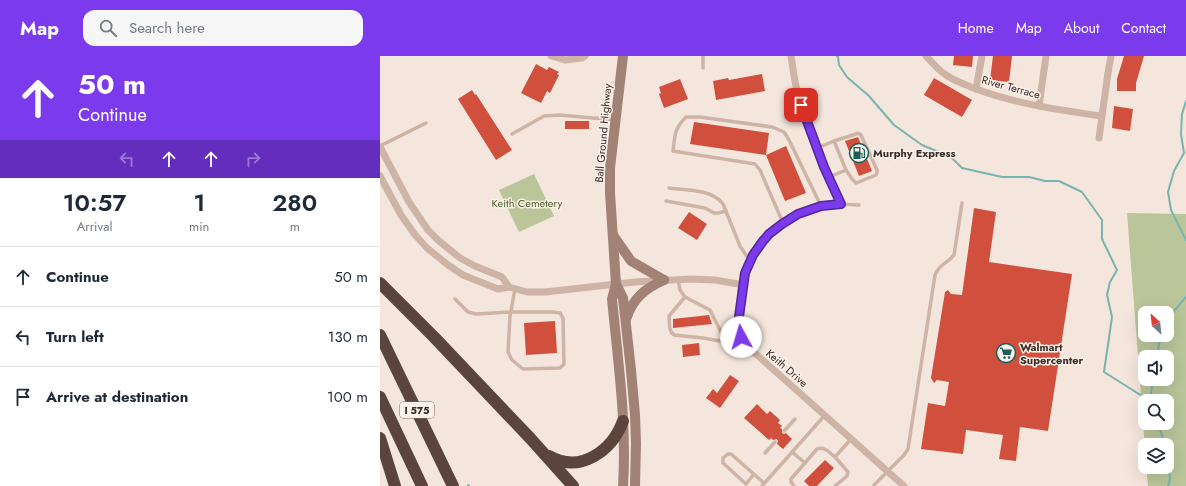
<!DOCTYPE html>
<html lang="en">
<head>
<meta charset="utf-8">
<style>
	:root { --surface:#fff; --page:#f6f6f7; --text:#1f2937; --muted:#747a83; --line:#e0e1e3; --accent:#7c3aed }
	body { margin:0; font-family:Jost,sans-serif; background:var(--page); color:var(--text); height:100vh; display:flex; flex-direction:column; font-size:15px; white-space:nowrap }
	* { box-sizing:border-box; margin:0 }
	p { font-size:13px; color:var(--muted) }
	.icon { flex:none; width:22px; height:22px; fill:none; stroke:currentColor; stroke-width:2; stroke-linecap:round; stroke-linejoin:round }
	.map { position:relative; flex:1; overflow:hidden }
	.details { display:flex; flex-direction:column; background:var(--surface); width:380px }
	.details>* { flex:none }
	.banner { background:#7c3aed; color:#fff; overflow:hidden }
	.needle { width:26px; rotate:333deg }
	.controls { position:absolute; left:758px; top:250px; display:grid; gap:8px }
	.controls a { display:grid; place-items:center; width:36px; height:36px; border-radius:8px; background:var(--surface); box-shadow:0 4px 16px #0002; font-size:20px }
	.pin { position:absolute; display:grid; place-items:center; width:34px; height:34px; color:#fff; margin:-17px; border-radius:8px; box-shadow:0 2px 6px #0006 }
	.me { position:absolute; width:44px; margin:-22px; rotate:354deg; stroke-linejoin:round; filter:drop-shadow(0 0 3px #0008) }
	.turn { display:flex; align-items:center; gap:14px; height:84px; padding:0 12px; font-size:18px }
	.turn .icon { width:52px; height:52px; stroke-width:2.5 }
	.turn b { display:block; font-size:28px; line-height:34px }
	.lanes { display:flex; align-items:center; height:38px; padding:0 12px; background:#0003; justify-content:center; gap:20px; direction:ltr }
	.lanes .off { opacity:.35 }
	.eta { display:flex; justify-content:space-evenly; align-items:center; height:68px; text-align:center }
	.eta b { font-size:24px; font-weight:600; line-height:28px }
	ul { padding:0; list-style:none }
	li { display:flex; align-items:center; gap:12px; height:60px; padding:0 12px; border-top:1px solid var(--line) }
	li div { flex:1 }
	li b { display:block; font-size:15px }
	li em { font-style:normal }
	header { display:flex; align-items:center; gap:24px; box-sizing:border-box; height:56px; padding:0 20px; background:var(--accent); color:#fff }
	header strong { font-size:19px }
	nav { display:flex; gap:22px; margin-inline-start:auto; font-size:14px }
	.search { width:280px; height:36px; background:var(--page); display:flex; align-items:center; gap:10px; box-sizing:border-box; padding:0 14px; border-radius:12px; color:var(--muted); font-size:15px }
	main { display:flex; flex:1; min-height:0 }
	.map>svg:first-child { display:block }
</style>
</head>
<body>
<header>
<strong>Map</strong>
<div class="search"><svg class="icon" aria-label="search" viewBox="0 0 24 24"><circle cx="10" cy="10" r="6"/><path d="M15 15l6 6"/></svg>Search here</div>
<nav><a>Home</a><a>Map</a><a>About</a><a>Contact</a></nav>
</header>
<main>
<section class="details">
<div class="banner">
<div class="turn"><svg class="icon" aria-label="ahead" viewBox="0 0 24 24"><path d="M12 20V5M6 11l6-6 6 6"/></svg><div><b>50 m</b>Continue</div></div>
<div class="lanes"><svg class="icon off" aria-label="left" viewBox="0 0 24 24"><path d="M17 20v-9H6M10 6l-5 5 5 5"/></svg><svg class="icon" aria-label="ahead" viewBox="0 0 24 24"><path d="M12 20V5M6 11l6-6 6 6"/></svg><svg class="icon" aria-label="ahead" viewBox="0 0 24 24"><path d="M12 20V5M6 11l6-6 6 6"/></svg><svg class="icon off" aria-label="right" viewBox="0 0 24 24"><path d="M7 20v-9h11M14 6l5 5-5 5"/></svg></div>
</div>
<div class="eta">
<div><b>10:57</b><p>Arrival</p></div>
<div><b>1</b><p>min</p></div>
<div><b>280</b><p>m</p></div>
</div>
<ul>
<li><svg class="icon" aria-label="ahead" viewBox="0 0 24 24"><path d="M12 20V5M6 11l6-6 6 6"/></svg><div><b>Continue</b></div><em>50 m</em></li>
<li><svg class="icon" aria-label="left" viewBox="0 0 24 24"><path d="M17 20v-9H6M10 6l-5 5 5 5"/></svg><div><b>Turn left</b></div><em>130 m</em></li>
<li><svg class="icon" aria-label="arrive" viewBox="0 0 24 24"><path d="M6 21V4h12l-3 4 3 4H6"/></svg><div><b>Arrive at destination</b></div><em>100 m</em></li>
</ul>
</section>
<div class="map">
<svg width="806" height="430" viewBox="0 0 806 430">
	<rect width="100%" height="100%" fill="#f4e6dc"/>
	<g fill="#bbc59a" fill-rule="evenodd">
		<path d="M154,118L174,160L139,176L119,134Z"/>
		<path d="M747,157L806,158V430H768L766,411H787V389H765V392ZM765,257H787V279H765ZM765,301H787V323H765ZM765,345H787V367H765Z"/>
	</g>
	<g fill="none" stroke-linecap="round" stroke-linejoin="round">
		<g stroke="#78b4b0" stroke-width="2">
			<path d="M457,0L458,1L459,9L467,21L489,40L514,69L542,89L571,101L582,112L622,121H649L665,125H679L702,136L722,164V183L737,214L730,226L727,239L732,261L724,316L770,345"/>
			<path d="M806,45L802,58L801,78L804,97L794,115L788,136L791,154L806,184"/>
			<path d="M787,269L791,259L806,241"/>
			<path d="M777,301L779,288L783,279"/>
			<path d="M770,345L773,323"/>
			<path d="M778,367L785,389"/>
			<path d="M787,397L790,423L788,430"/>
			<path d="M88,429L89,430"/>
		</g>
	</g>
	<g fill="#d0503d">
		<path d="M574,0H593L592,11L573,9Z"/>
		<path d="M613,0H632L629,26L610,24Z"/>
		<path d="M744,0H764L756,27V35H737V23Z"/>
		<path d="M156,8L167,14L169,11L179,16L177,18L179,19L170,37L167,35L161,47L141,37Z"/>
		<path d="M382,18L385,35L336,44L333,25L348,22L349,24Z"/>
		<path d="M554,22L592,44L582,61L544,39Z"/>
		<path d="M300,23L308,43L284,52L279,38L281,37L279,31Z"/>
		<path d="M92,34L95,39L96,38L132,94L116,104L78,43Z"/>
		<path d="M734,50L753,53L750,75L732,72Z"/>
		<rect x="185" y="65" width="24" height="8"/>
		<path d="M314,66L389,77L386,99L310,88Z"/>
		<path d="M478,81L492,115L479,120L465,85Z"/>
		<path d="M406,90L426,137L405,145L386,99Z"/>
		<path d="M594,152L616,156L609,206L692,218L668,375L640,371L636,405L619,403L623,379L586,374L583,398L541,393L548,347L565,350L569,326L557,324L554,327L551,322L565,236L568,234L571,238L582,239Z"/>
		<path d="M309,156L327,168L317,184L298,172Z"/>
		<path d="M329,259L332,268L293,272V263Z"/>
		<path d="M175,265L177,297L146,299L144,267Z"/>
		<path d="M319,287L320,299L303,301L302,289Z"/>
		<path d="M350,319L359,325L340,352L326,342L333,333L337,337Z"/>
		<path d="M377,348L387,358L390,355L400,364L398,367L402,370L400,372L402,373V377L404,378L406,377L412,383L403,393L397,388L398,385L397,383L393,384L391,382L389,384L364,362Z"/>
		<path d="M445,404L454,412L437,430H429L424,425Z"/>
	</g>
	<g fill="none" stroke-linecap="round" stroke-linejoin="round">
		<g stroke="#ceb4a6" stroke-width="3.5">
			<path d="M323,12V0"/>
			<path d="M132,78L164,60L180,59L235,64"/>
			<path d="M454,85L476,78L478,77L481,79L497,114V117L496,119L476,127L472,123L466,114"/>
			<path d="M0,90L46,67"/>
			<path d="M437,92L454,85L466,114L449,121"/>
			<path d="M289,132C306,134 332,133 343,148L360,190L370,205"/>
			<path d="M286,145L325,152L334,157H338L346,155"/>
			<path d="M403,167L380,114L375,108L293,95C295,79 294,73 306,61H320L392,71L404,76L409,84L441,150"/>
			<path d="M298,223L300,234L305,241L289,260C290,267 288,275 294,279L323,282L346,286L361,281"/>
			<path d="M364,229C368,190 404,157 442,150C454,148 466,148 479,149"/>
			<path d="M305,241L330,254L346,286"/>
			<path d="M75,243L88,256L96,258L131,256H172L180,257L183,262L184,308L180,312L143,313L132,304L128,296L130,260L135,233"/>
			<path d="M404,375L415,363"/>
			<path d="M412,396L425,407"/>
			<path d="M385,397L395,386"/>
			<path d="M374,418L366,428L343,407V402L348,398H351L384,427"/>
			<path d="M494,429L524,399L528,393L555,219C559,208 568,207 574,199L582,147"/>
			<path d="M382,430L445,359"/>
			<path d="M414,430L411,426V423L437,393C444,390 450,397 455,401"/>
			<path d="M455,430L467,420L468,416L455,401L471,383"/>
		</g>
		<g stroke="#ceb4a6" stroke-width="7">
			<path d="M171,0L185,4L202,2L205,0"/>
			<path d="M411,0C413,14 415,29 419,42C429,79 446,114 461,148"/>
			<path d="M546,0C552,6 558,14 566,19C575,25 586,29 596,33C637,48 679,54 721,60"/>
			<path d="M596,33L602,0"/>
			<path d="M659,50L666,0"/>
			<path d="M719,82L728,17L731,0"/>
			<path d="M0,91L29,146L48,174L59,185L80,202L95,210L122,221L129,231"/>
			<path d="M0,120L21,159L36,180L47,192L68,209L83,219L118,233L129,231L147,236H165L255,226L311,223L335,224L364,229C360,251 354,269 367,290L524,430"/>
		</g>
		<g stroke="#a28277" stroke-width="10">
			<path d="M233,179L251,205L284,224"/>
			<path d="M236,228L243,242L251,314L255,359L256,387L255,430"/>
			<path d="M247,261C253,242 266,232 284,224"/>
			<path d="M243,430C247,368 238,305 232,243L236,228L230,137V112L243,0"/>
		</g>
		<g stroke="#5b443e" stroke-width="12">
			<path d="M0,227L54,281L150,382L193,430"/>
			<path d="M0,279L73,430"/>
			<path d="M0,341L42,430"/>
			<path d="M0,382L15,430"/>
			<path d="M169,400C200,418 232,395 243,365"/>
		</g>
	</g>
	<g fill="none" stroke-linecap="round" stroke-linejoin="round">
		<g stroke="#51269a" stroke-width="10">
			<path id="route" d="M361,281L358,268L365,217L373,199L383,185L389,178L402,168L418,158L441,150L461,148L444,111L421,49"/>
		</g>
		<use href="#route" stroke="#7c3aed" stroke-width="7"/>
	</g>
	<defs>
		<g id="fuel-ring" transform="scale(1)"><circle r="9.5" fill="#fbf1e9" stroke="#195f5b" stroke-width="1.5"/><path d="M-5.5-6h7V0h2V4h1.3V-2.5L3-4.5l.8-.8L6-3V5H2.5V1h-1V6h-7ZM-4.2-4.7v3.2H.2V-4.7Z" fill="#195f5b"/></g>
		<g id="supermarket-ring" transform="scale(1)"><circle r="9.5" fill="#fbf1e9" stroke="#195f5b" stroke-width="1.5"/><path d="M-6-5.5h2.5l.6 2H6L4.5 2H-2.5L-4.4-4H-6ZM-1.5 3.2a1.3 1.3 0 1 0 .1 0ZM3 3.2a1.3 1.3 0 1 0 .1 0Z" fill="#195f5b"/></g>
	</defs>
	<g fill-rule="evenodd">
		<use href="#fuel-ring" x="479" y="97"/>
		<use href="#supermarket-ring" x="626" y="297"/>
	</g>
	<g text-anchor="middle" stroke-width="3" stroke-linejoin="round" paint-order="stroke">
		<rect fill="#fbf1e9" stroke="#736662" stroke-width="1" x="20" y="346" width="34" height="16" rx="3"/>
		<g font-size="10" font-weight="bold" fill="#392b28">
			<text x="37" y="358">I 575</text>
		</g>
		<g font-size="11" fill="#392b28" stroke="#fbf1e9">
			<text transform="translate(631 31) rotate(15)" y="4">River Terrace</text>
			<text transform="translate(223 77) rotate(-85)" y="4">Ball Ground Highway</text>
			<text transform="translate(407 312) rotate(41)" y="4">Keith Drive</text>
		</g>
		<g font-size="11" font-weight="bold" fill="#392b28" stroke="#fbf1e9" text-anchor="start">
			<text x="493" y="101">Murphy Express</text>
			<text x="640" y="295">Walmart<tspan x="640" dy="13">Supercenter</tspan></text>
		</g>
		<g font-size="11" fill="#4d5a29" stroke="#fbf1e9">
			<text x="147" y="151">Keith Cemetery</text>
		</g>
	</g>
</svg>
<div class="controls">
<a><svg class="needle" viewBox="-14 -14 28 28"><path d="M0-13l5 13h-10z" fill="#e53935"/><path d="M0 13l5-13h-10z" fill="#747a83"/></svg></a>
<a><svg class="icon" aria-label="sound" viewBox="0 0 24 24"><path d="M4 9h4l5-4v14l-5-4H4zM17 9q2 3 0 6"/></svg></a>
<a><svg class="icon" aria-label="search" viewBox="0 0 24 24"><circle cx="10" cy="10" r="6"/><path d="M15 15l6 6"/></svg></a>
<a><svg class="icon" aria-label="layers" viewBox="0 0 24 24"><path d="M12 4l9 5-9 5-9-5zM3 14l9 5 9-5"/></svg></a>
</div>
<div class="pin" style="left:421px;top:49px;background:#d93025"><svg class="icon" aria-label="arrive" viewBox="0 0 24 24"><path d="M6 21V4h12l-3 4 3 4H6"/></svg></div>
<svg class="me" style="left:361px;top:281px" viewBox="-20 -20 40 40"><circle r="19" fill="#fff"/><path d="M0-13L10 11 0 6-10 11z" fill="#7c3aed"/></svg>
</div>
</main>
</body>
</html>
